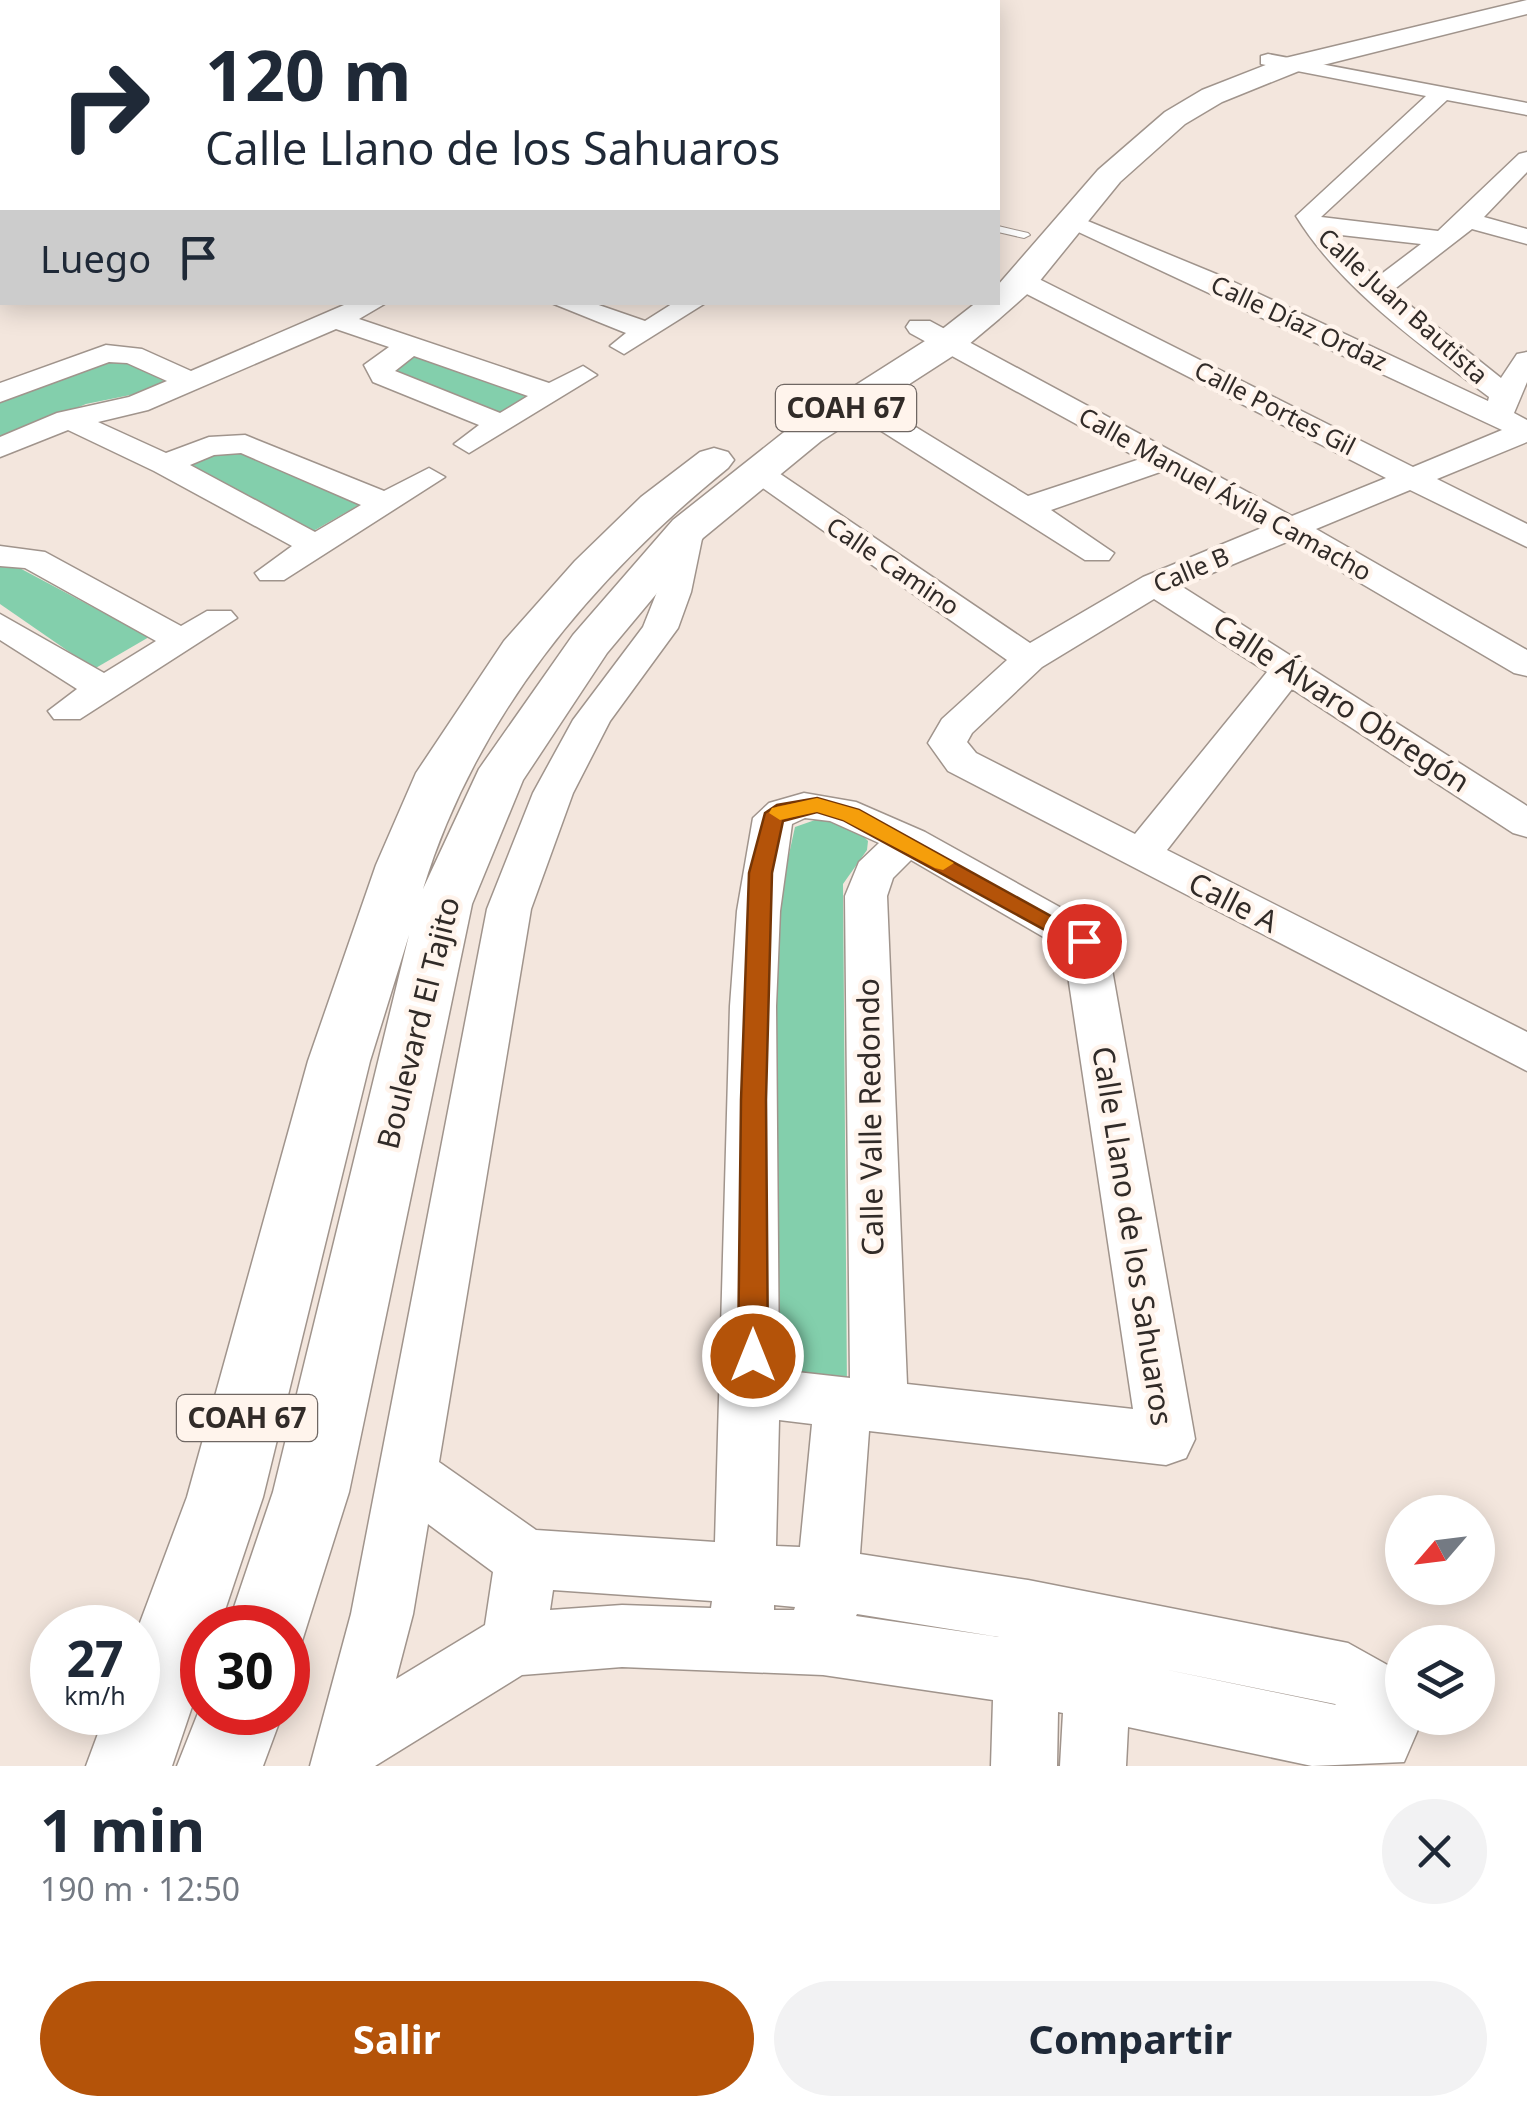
<!DOCTYPE html>
<html lang="es">
<head>
<meta charset="utf-8">
<style>
	:root { --surface:#fff; --page:#f2f2f3; --text:#1f2937; --muted:#747a83; --accent:#b45309 }
	body { margin:0; font-family:"Noto Sans",sans-serif; background:var(--page); color:var(--text); height:100vh; display:flex; flex-direction:column; font-size:38px; white-space:nowrap }
	* { box-sizing:border-box; margin:0 }
	p { font-size:32px; color:var(--muted) }
	.icon { flex:none; width:55px; height:55px; fill:none; stroke:currentColor; stroke-width:2; stroke-linecap:round; stroke-linejoin:round }
	.map { position:relative; height:1766px; overflow:hidden }
	.panel { display:flex; flex-direction:column; background:var(--surface); flex:1 }
	.panel>* { flex:none }
	.top-card { position:absolute; left:0px; top:0px; width:1000px; height:305px; box-shadow:0 5px 25px #0003; background:#fff; color:var(--text); overflow:hidden }
	.needle { width:65px; rotate:242deg }
	.controls { position:absolute; left:1385px; top:1495px; display:grid; gap:20px }
	.controls a { display:grid; place-items:center; width:110px; height:110px; border-radius:50%; background:var(--surface); box-shadow:0 5px 25px #0003; font-size:50px }
	.speed { position:absolute; left:30px; top:1605px; display:flex; gap:20px; font-size:50px; font-weight:700; text-align:center }
	.speed>* { display:grid; place-content:center; width:130px; height:130px; border-radius:50%; background:var(--surface); box-shadow:0 5px 25px #0003; line-height:1 }
	.speed small { font-size:25px; font-weight:400 }
	.speed .limit { border:15px solid #d22; background:#fff; color:#111 }
	.pin { position:absolute; display:grid; place-items:center; width:85px; height:85px; color:#fff; margin:-42px; border:5px solid #fff; border-radius:50%; box-shadow:0 2px 10px #0007 }
	.me { position:absolute; width:110px; margin:-55px; rotate:0deg; stroke-linejoin:round; filter:drop-shadow(0 0 8px #0008) }
	.turn { display:flex; align-items:center; gap:35px; height:210px; padding:0 40px; font-size:45px }
	.turn .icon { width:130px; height:130px; stroke-width:2.5 }
	.turn b { display:block; font-size:70px; line-height:85px }
	.then { display:flex; align-items:center; height:95px; padding:0 40px; background:#0003; gap:20px; font-size:38px }
	.round { display:grid; place-items:center; flex:none; width:105px; height:105px; border-radius:52px; background:var(--page) }
	.overview { display:flex; align-items:center; justify-content:space-between; height:170px; padding:0 40px }
	h1 { font-size:60px; font-weight:700; line-height:75px }
	.primary-button { display:flex; gap:20px; margin-top:auto; padding:20px 40px }
	.primary-button a { flex:1; height:115px; border-radius:60px; background:var(--accent); color:#fff; font-size:40px; font-weight:700; line-height:115px; text-align:center }
	.primary-button a+a { background:var(--page); color:var(--text) }
	.map>svg:first-child { display:block }
</style>
</head>
<body>
<div class="map">
<svg width="1527" height="1766" viewBox="0 0 1527 1766">
	<rect width="100%" height="100%" fill="#f3e6dd"/>
	<g fill="#83cfac">
		<path d="M416,354L540,395L502,419L389,371Z"/>
		<path d="M121,359L164,381L145,392L86,404L0,440V402L90,364Z"/>
		<path d="M230,448L366,501L308,534L174,464Z"/>
		<path d="M12,564L149,637L94,669L0,604V567Z"/>
		<path d="M818,819C841,820 853,824 868,841L867,850L843,884L847,1390L756,1377L782,886L795,827Z"/>
	</g>
	<g fill="none" stroke-linecap="round" stroke-linejoin="round">
		<g stroke="#a0948c" stroke-width="2">
			<path id="lane" d="M998,226L1028,233L1030,235L1024,238L998,232Z"/>
		</g>
		<g stroke="#a0948c" stroke-width="3">
			<g id="street">
				<path d="M84,0H107L108,2H86Z"/>
				<path d="M240,0H263L264,2H242Z"/>
				<path d="M387,0H410L411,2H389Z"/>
				<path d="M534,0H558L559,2H536Z"/>
				<rect x="0" y="28" width="2" height="12"/>
				<path d="M1268,54L1527,103V115L1447,100L1321,217L1438,231L1519,154L1527,152V172L1484,217L1527,229V244L1472,229L1392,291L1501,378L1517,354L1527,352V382L1514,413L1527,420V442L1437,479L1527,524V547L1410,490L1316,529L1527,650V676L1514,673L1289,541L1181,586L1527,806V837L1513,833L1292,689L1167,850L1527,1032V1071L948,771L928,743L942,719L1007,660L740,472L745,465H767L1030,643L1143,577L1264,527L1163,471L1051,510L1114,553L1109,560H1085L845,408L840,402L845,396H865L1028,496L1140,459L910,333L906,327L910,321H930L1292,516L1386,478L1013,287L1009,281L1013,275H1031L1413,467L1502,430L1057,222L1060,217H1078L1221,276L1488,401L1489,397C1421,345 1341,289 1296,216L1426,96L1261,64V56ZM1332,234L1421,244L1376,278ZM1154,599L1267,672L1135,834L976,753L967,742L972,733L1042,667Z"/>
				<path d="M2,161V175L0,176V162Z"/>
				<path d="M351,302H388L359,319L549,383L583,366L597,375L469,453L454,444L479,425L373,382L364,365L389,347L336,329L148,410L98,422L166,453L209,437L245,435L384,491L429,468L445,477L284,580H260L255,573L292,546L154,471L68,430L0,457V437L57,413L129,397L167,381L127,363L109,362L0,402V383L106,345L142,349L191,371ZM414,356L528,396L500,413L395,371ZM241,453L361,505L315,532L190,465L214,455Z"/>
				<path d="M549,302H590L645,321L675,302H707L624,354L610,346L626,333Z"/>
				<path d="M688,519L704,529L691,592L678,628L610,721L573,793L531,909L439,1462L536,1530L715,1542L730,1006L737,911L753,818L769,803L804,793L856,802L925,832L1101,930L1107,941L1195,1439L1186,1458L1166,1465L869,1431L860,1554L1028,1580L1348,1643L1400,1672L1402,1718H1423L1404,1762L1312,1766L1128,1727L1126,1766H1060L1063,1713L1058,1712L1057,1766H991L993,1700L823,1675L622,1667L522,1675L375,1766H310L351,1614L487,909L533,793L573,720L643,627L657,592L672,529ZM805,818L830,821L879,843L859,862L845,896L850,1378L779,1370L776,1006L780,911L792,824ZM911,860L1064,949L1133,1409L907,1384L887,896L893,878ZM779,1420L812,1424L800,1547L776,1546ZM428,1524L493,1572L485,1625L396,1679L413,1614ZM553,1590L712,1601L711,1608L622,1605L550,1610ZM774,1605L795,1607L794,1610H774ZM857,1614L999,1637L856,1616ZM1163,1669L1335,1704L1336,1705Z"/>
				<path d="M0,546L45,552L181,626L207,611H231L237,618L80,719H54L48,711L77,689L0,640V614L104,673L156,641L25,568L0,566Z"/>
			</g>
		</g>
		<g stroke="#a0948c" stroke-width="3">
			<g id="primary">
				<path d="M1527,0V14L1299,71L1222,102L1185,124L1120,182L1034,288L999,319L962,350L821,441L703,538L607,653L523,780L472,904L349,1492L297,1657L288,1660V1628H227L273,1492L409,935L370,1061L263,1497L219,1628H202V1677L172,1766H86L106,1712H138V1628L187,1497L308,1061L376,865L416,773L504,641L575,561L641,497L700,452L714,448L728,452L734,460L728,468C591,579 475,718 423,889L479,769L573,635L673,520L793,425L936,334L977,302H998V285L1098,170L1165,112L1202,90L1281,59Z"/>
				<path d="M202,1703V1712H283L263,1766H177Z"/>
			</g>
		</g>
		<use href="#lane" fill="#fff" fill-rule="evenodd"/>
		<use href="#street" fill="#fff" fill-rule="evenodd"/>
		<use href="#primary" fill="#fff" fill-rule="evenodd"/>
	</g>
	<path fill="#b45309" stroke="#753606" stroke-width="2.5" d="M817,798L859,810L1096,941L1084,949L1076,947L843,820L817,812L783,821L772,873L766,1100L768,1356L763,1365L753,1369L743,1365L738,1356L741,1100L749,873L765,813L777,805Z"/>
	<path fill="#f59e0b" d="M817,798L859,810L954,863L943,870L935,868L843,820L817,812L780,820L769,813L772,808Z"/>
	<g text-anchor="middle" stroke-width="9" stroke-linejoin="round" paint-order="stroke">
		<g font-size="25" fill="#312b28" stroke="#fff4ec">
			<text transform="translate(1403 306) rotate(42)" y="9">Calle Juan Bautista</text>
			<text transform="translate(1299 323) rotate(25)" y="9">Calle Díaz Ordaz</text>
			<text transform="translate(1275 408) rotate(27)" y="9">Calle Portes Gil</text>
			<text transform="translate(1225 494) rotate(29)" y="9">Calle Manuel Ávila Camacho</text>
			<text transform="translate(893 566) rotate(34)" y="9">Calle Camino</text>
			<text transform="translate(1191 570) rotate(-23)" y="9">Calle B</text>
		</g>
		<g fill="#fff4ec" stroke="#6f6763" stroke-width="2.5">
			<rect x="776" y="385" width="140" height="46" rx="8"/>
			<rect x="177" y="1395" width="140" height="46" rx="8"/>
		</g>
		<g font-size="28" font-weight="bold" fill="#312b28">
			<text x="846" y="418">COAH 67</text>
			<text x="247" y="1428">COAH 67</text>
		</g>
		<g font-size="30" fill="#312b28" stroke="#fff4ec">
			<text transform="translate(1341 704) rotate(33)" y="10">Calle Álvaro Obregón</text>
			<text transform="translate(1233 903) rotate(27)" y="10">Calle A</text>
			<text transform="translate(419 1023) rotate(-76)" y="10">Boulevard El Tajito</text>
			<text transform="translate(871 1117) rotate(-91)" y="10">Calle Valle Redondo</text>
			<text transform="translate(1132 1236) rotate(81)" y="10">Calle Llano de los Sahuaros</text>
		</g>
	</g>
</svg>
<div class="controls">
<a><svg class="needle" viewBox="-14 -14 28 28"><path d="M0-13l5 13h-10z" fill="#e53935"/><path d="M0 13l5-13h-10z" fill="#747a83"/></svg></a>
<a><svg class="icon" aria-label="layers" viewBox="0 0 24 24"><path d="M12 4l9 5-9 5-9-5zM3 14l9 5 9-5"/></svg></a>
</div>
<div class="speed"><div>27<small>km/h</small></div><div class="limit">30</div></div>
<div class="pin" style="left:1084px;top:941px;background:#d93025"><svg class="icon" aria-label="arrive" viewBox="0 0 24 24"><path d="M6 21V4h12l-3 4 3 4H6"/></svg></div>
<svg class="me" style="left:753px;top:1356px" viewBox="-20 -20 40 40"><circle r="17" fill="#b45309" stroke="#fff" stroke-width="3"/><path d="M0-11L8 9 0 5-8 9z" fill="#fff"/></svg>
<div class="top-card">
<div class="turn"><svg class="icon" aria-label="right" viewBox="0 0 24 24"><path d="M7 20v-9h11M14 6l5 5-5 5"/></svg><div><b>120 m</b>Calle Llano de los Sahuaros</div></div>
<div class="then">Luego<svg class="icon" aria-label="arrive" viewBox="0 0 24 24"><path d="M6 21V4h12l-3 4 3 4H6"/></svg></div>
</div>
</div>
<section class="panel">
<div class="overview"><div><h1>1 min</h1><p>190 m · 12:50</p></div><a class="round"><svg class="icon" aria-label="close" viewBox="0 0 24 24"><path d="M6 6l12 12M18 6L6 18"/></svg></a></div>
<div class="primary-button"><a>Salir</a><a>Compartir</a></div>
</section>
</body>
</html>
